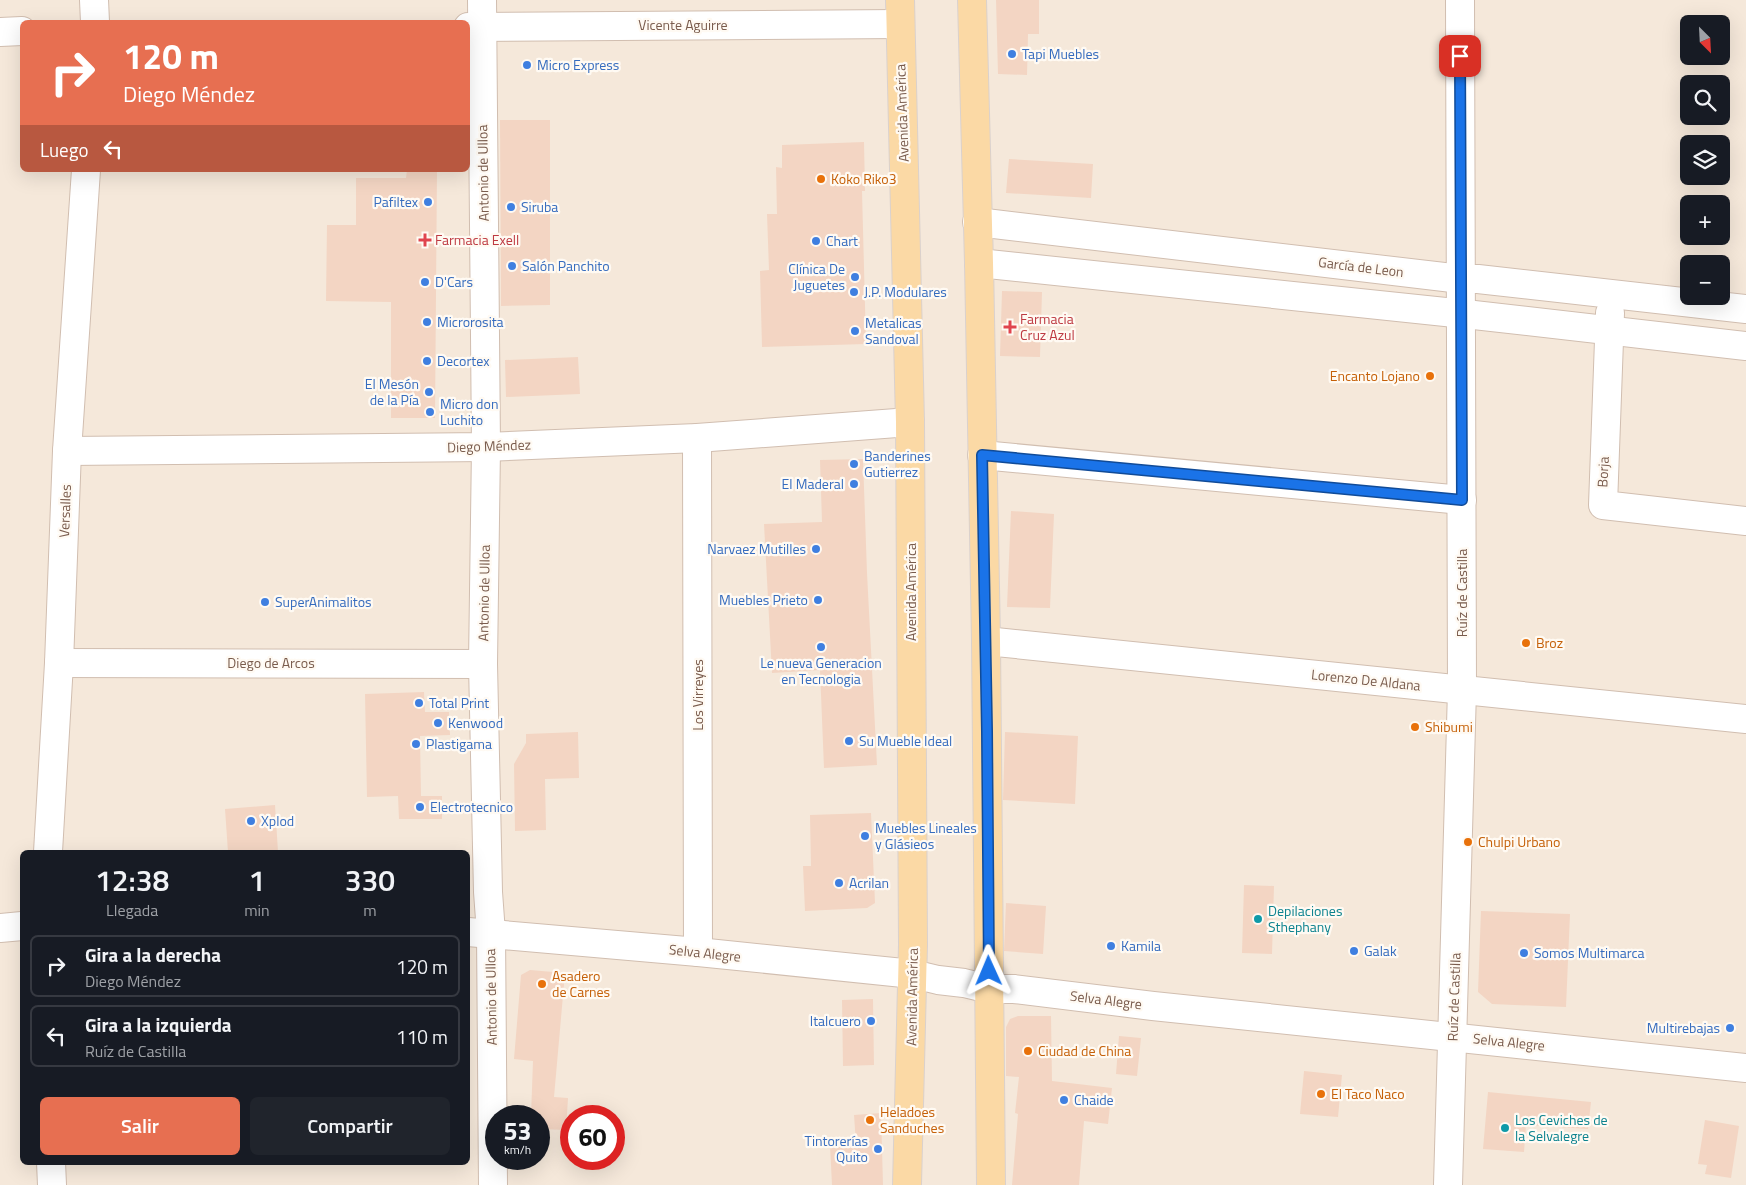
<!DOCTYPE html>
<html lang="es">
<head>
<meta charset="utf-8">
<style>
	:root { --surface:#171b24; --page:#20242c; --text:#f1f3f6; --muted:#9ea1a6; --line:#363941; --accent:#e76f51 }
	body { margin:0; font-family:"Titillium Web",sans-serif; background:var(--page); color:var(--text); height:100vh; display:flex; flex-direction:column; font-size:19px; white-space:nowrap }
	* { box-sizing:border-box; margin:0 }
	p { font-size:16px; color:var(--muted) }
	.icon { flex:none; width:28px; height:28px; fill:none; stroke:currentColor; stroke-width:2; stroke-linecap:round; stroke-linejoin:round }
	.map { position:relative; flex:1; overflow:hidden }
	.sheet { position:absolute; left:20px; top:850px; width:450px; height:315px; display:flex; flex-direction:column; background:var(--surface); border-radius:8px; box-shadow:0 5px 20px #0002 }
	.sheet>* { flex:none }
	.top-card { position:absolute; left:20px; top:20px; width:450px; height:152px; border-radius:8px; box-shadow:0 5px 20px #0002; background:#e76f51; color:#fff; overflow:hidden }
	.needle { width:32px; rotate:156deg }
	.fabs { position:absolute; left:1680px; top:15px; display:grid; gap:10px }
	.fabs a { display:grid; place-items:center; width:50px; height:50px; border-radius:8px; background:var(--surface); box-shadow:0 5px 20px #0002; font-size:25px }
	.speed { position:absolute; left:485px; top:1105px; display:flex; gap:10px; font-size:25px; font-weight:700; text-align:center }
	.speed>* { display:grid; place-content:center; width:65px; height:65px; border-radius:50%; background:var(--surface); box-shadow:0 5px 20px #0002; line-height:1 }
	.speed small { font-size:12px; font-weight:400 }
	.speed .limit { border:8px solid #d22; background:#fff; color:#111 }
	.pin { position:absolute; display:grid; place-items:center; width:42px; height:42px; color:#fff; margin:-21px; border-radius:10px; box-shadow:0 2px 8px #0006 }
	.me { position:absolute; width:55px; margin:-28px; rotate:359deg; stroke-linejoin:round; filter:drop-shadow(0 0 4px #0008) }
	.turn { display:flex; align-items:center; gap:18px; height:105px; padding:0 20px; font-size:22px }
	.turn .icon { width:65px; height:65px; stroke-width:2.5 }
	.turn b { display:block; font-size:35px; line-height:42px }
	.then { display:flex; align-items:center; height:48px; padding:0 20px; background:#0003; gap:10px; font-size:19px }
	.eta { display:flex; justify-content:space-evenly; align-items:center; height:85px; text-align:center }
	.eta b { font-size:30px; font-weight:600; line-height:35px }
	.button { display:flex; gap:10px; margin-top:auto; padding:10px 20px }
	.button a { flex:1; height:58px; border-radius:8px; background:var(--accent); color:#fff; font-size:20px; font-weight:600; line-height:58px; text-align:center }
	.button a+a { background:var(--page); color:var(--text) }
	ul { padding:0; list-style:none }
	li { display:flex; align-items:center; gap:15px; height:62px; margin:0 10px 8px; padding:0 10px; border:2px solid var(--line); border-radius:8px }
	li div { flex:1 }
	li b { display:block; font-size:19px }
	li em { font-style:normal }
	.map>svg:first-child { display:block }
</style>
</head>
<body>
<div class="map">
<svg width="1746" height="1185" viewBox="0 0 1746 1185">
	<rect width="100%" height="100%" fill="#fdf6ec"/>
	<path fill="#f5e8da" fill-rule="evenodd" d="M0,0H1746V1185H0ZM22,22H468V170H22ZM1689,24H1721V56H1689ZM1689,84H1721V116H1689ZM1689,144H1721V176H1689ZM1689,204H1721V236H1689ZM1689,264H1721V296H1689ZM22,852H468V1162H22ZM496,1116H539V1159H496ZM571,1116H614V1159H571Z"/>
	<g fill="#f3d5c3">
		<path d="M996,0H1039V34H1028L1027,75L998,74Z"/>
		<path d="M500,120H550V305L501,306Z"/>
		<path d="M864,142L865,191H862L866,344L762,347L760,271L769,270L767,214H777L776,167L782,168V145Z"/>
		<path d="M1009,159L1093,164L1091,198L1006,193Z"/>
		<path d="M407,170H437L435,418H391V302L326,301L327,225H356V178H406Z"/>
		<path d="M1002,291L1042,292L1040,357L1000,356Z"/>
		<path d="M578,357L580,394L506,397L505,360Z"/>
		<path d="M863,459L867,573L877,765L824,768L820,670L772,673L764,524L822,522L820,460Z"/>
		<path d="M1011,511L1054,514L1050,608L1007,607Z"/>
		<path d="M424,692L425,712H449L450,735L420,736L421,796H442V819H399L398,796L367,797L365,694Z"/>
		<path d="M578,732L579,778L545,779L546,830L515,831L514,764L526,743V734Z"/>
		<path d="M1005,732L1078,736L1075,804L1003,800Z"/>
		<path d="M275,805L278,852H228L225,809Z"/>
		<path d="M871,813L875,903L867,908L805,911L803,866H811L810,815Z"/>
		<path d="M1244,885L1274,886L1272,954L1242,953Z"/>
		<path d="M1006,903L1046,906L1043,954L1004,951Z"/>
		<path d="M1481,911L1570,914L1566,1007L1492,1004L1478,992Z"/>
		<path d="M530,970L565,973L554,1097L568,1098L566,1130L539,1129V1116H531L533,1061L514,1059L521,975Z"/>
		<path d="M873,999L874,1065L843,1066L842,1000Z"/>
		<path d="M1018,1016H1051L1052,1081L1112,1088L1108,1124L1084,1121L1079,1185H1012L1018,1114L1015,1113L1019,1077L1006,1076V1027L1010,1019Z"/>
		<path d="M1119,1036L1141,1038L1137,1076L1116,1074Z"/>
		<path d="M1304,1071L1342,1075L1338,1117L1300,1114Z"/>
		<path d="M1488,1092L1591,1102L1588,1129L1526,1125L1524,1152L1483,1149Z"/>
		<path d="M881,1113L883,1185H832L830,1145L856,1144L854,1115Z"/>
		<path d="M1705,1120L1739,1126L1731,1178L1705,1174L1707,1165L1698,1164Z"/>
	</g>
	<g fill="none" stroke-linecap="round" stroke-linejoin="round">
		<g stroke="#d1beb0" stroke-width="30">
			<g id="minor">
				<path d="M468,27L900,24"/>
				<path d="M0,32L22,31"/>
				<path d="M977,222L1461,279H1478L1746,309"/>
				<path d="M979,263L1474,315L1746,346"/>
				<path d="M1610,313L1603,505L1746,521"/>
				<path d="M697,438L698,952"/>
				<path d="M67,451L486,447L697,438L910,422"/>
				<path d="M982,455L1462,500"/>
				<path d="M986,641L1746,719"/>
				<path d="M59,663L483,664"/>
				<path d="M1448,1185L1462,690L1460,0"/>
			</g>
		</g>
		<g stroke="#d1beb0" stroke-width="30">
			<g id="tertiary">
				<path d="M94,0L95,22"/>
				<path d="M482,0L486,447L483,664L488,892L491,933L493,1185"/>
				<path d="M48,852L59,663L67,451L86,170"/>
				<path d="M0,928L22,926"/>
				<path d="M468,932L698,952L913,974L938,980L964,983L989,989H1014L1153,1006L1746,1068"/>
				<path d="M51,1162L52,1185"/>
			</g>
		</g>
		<g stroke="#dad1cd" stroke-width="30">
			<g id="primary">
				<path d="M900,0L910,422L913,945L907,1185"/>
				<path d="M972,0L979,263L986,641L991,1185"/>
			</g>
		</g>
		<use href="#minor" stroke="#fff" stroke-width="28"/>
		<use href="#tertiary" stroke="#fff" stroke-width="28"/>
		<use href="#primary" stroke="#fbd9a5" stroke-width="28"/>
	</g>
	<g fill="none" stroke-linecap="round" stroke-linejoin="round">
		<g stroke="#114b97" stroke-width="12">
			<path id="route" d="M989,971L987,731L982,455L1462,500L1460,56"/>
		</g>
		<use href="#route" stroke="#1a73e8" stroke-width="9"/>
	</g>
	<g fill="#3f7fe0" stroke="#fffaf3" stroke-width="2">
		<circle cx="1012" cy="54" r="5"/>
		<circle cx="527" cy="65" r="5"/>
		<circle cx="428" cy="202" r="5"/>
		<circle cx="511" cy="207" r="5"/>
		<circle cx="816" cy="241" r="5"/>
		<circle cx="512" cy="266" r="5"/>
		<circle cx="855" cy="277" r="5"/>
		<circle cx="425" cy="282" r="5"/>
		<circle cx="854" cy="292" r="5"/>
		<circle cx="427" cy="322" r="5"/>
		<circle cx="855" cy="331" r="5"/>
		<circle cx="427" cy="361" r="5"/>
		<circle cx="429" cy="392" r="5"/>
		<circle cx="430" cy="412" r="5"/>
		<circle cx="854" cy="464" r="5"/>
		<circle cx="854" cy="484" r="5"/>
		<circle cx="816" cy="549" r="5"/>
		<circle cx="818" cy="600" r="5"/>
		<circle cx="265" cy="602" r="5"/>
		<circle cx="821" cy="647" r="5"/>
		<circle cx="419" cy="703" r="5"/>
		<circle cx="438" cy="723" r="5"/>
		<circle cx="849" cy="741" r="5"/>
		<circle cx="416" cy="744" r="5"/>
		<circle cx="420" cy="807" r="5"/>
		<circle cx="251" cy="821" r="5"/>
		<circle cx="865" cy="836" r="5"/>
		<circle cx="839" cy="883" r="5"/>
		<circle cx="1111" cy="946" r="5"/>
		<circle cx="1354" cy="951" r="5"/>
		<circle cx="1524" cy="953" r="5"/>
		<circle cx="871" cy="1021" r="5"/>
		<circle cx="1730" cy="1028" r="5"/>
		<circle cx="1064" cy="1100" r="5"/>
		<circle cx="878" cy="1149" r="5"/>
	</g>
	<g fill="#e8710a" stroke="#fffaf3" stroke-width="2">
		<circle cx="821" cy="179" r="5"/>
		<circle cx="1430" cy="376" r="5"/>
		<circle cx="1526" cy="643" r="5"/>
		<circle cx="1415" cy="727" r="5"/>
		<circle cx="1468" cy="842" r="5"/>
		<circle cx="542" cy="984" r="5"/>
		<circle cx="1028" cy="1051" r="5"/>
		<circle cx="1321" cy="1094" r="5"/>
		<circle cx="870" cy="1120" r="5"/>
	</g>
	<g fill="#e0444e" stroke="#fffaf3" stroke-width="2">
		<path d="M422.5 232.5h5v5h5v5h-5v5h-5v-5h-5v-5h5z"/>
		<path d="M1007.5 319.5h5v5h5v5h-5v5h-5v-5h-5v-5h5z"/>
	</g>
	<g fill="#0f9aa8" stroke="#fffaf3" stroke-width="2">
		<circle cx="1258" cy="919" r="5"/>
		<circle cx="1505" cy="1128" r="5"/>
	</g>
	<g text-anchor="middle" stroke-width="4.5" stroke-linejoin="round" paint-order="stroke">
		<g font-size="14" fill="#7a5c4d" stroke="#fffaf3">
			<text x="683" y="30">Vicente Aguirre</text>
			<text transform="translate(902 113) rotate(-92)" y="5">Avenida América</text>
			<text transform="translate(483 173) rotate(-91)" y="5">Antonio de Ulloa</text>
			<text transform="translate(1361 267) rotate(7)" y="5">García de Leon</text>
			<text transform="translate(489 446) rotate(-2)" y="5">Diego Méndez</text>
			<text transform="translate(1603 472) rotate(-87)" y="5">Borja</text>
			<text transform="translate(65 511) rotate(-88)" y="5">Versalles</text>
			<text transform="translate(911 592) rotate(-90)" y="5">Avenida América</text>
			<text transform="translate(484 593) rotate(-89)" y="5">Antonio de Ulloa</text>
			<text transform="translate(1462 593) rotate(-90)" y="5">Ruíz de Castilla</text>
			<text x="271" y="668">Diego de Arcos</text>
			<text transform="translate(1366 680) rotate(6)" y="5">Lorenzo De Aldana</text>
			<text transform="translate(698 695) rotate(-90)" y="5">Los Virreyes</text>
			<text transform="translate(705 953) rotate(6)" y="5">Selva Alegre</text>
			<text transform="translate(491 997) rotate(-91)" y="5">Antonio de Ulloa</text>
			<text transform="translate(912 997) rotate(-89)" y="5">Avenida América</text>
			<text transform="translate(1454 997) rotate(-88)" y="5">Ruíz de Castilla</text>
			<text transform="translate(1106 1000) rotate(7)" y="5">Selva Alegre</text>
			<text transform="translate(1509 1042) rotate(6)" y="5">Selva Alegre</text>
		</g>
		<g font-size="14" fill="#366cbe" stroke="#fffaf3" text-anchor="start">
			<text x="1022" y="59">Tapi Muebles</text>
			<text x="537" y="70">Micro Express</text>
			<text x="418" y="207" text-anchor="end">Pafiltex</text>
			<text x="521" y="212">Siruba</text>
			<text x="826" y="246">Chart</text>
			<text x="522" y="271">Salón Panchito</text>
			<text x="845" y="274" text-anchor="end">Clínica De<tspan x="845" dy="16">Juguetes</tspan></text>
			<text x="435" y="287">D'Cars</text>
			<text x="864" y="297">J.P. Modulares</text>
			<text x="437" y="327">Microrosita</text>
			<text x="865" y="328">Metalicas<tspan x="865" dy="16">Sandoval</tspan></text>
			<text x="437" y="366">Decortex</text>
			<text x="419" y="389" text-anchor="end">El Mesón<tspan x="419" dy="16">de la Pía</tspan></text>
			<text x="440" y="409">Micro don<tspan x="440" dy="16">Luchito</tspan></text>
			<text x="864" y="461">Banderines<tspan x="864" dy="16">Gutierrez</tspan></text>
			<text x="844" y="489" text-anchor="end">El Maderal</text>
			<text x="806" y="554" text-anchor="end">Narvaez Mutilles</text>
			<text x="808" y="605" text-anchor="end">Muebles Prieto</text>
			<text x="275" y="607">SuperAnimalitos</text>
			<text x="821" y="668" text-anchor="middle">Le nueva Generacion<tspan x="821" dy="16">en Tecnologia</tspan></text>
			<text x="429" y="708">Total Print</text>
			<text x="448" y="728">Kenwood</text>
			<text x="859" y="746">Su Mueble Ideal</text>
			<text x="426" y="749">Plastigama</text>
			<text x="430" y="812">Electrotecnico</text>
			<text x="261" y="826">Xplod</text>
			<text x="875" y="833">Muebles Lineales<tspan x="875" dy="16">y Glásieos</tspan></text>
			<text x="849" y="888">Acrilan</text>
			<text x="1121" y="951">Kamila</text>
			<text x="1364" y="956">Galak</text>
			<text x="1534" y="958">Somos Multimarca</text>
			<text x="861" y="1026" text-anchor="end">Italcuero</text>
			<text x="1720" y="1033" text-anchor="end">Multirebajas</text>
			<text x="1074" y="1105">Chaide</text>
			<text x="868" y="1146" text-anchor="end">Tintorerías<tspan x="868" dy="16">Quito</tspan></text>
		</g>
		<g font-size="14" fill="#c56008" stroke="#fffaf3" text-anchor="start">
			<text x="831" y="184">Koko Riko3</text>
			<text x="1420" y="381" text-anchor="end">Encanto Lojano</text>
			<text x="1536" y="648">Broz</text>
			<text x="1425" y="732">Shibumi</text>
			<text x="1478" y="847">Chulpi Urbano</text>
			<text x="552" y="981">Asadero<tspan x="552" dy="16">de Carnes</tspan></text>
			<text x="1038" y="1056">Ciudad de China</text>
			<text x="1331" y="1099">El Taco Naco</text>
			<text x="880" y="1117">Heladoes<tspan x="880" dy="16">Sanduches</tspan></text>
		</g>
		<g font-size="14" fill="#be3a42" stroke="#fffaf3" text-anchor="start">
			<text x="435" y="245">Farmacia Exell</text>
			<text x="1020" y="324">Farmacia<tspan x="1020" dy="16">Cruz Azul</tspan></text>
		</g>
		<g font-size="14" fill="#0d838f" stroke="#fffaf3" text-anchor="start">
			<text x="1268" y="916">Depilaciones<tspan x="1268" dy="16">Sthephany</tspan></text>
			<text x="1515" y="1125">Los Ceviches de<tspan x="1515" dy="16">la Selvalegre</tspan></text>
		</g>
	</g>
</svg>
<div class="fabs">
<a><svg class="needle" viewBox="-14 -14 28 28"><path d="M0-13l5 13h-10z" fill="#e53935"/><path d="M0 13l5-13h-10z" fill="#9ea1a6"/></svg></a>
<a><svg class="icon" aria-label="search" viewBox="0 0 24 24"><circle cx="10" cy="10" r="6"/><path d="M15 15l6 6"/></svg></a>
<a><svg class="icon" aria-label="layers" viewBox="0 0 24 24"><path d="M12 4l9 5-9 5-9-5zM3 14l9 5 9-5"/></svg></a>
<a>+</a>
<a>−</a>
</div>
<div class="speed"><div>53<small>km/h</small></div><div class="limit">60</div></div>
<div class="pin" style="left:1460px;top:56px;background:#d93025"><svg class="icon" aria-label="arrive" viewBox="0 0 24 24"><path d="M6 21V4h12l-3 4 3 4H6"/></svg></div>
<svg class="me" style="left:989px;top:971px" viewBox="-20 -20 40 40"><path d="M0-17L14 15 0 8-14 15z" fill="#1a73e8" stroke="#fff" stroke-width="4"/></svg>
<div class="top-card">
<div class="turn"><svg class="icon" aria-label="right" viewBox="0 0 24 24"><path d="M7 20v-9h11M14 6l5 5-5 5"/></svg><div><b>120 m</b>Diego Méndez</div></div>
<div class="then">Luego<svg class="icon" aria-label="left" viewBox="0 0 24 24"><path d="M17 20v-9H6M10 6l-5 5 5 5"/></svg></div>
</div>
<section class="sheet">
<div class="eta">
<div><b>12:38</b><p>Llegada</p></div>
<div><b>1</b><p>min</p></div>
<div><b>330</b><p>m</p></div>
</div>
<ul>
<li><svg class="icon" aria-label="right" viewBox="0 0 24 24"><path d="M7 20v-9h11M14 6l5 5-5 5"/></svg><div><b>Gira a la derecha</b><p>Diego Méndez</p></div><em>120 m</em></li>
<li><svg class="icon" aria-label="left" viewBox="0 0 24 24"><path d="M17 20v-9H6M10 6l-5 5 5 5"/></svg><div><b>Gira a la izquierda</b><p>Ruíz de Castilla</p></div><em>110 m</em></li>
</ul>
<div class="button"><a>Salir</a><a>Compartir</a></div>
</section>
</div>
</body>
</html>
